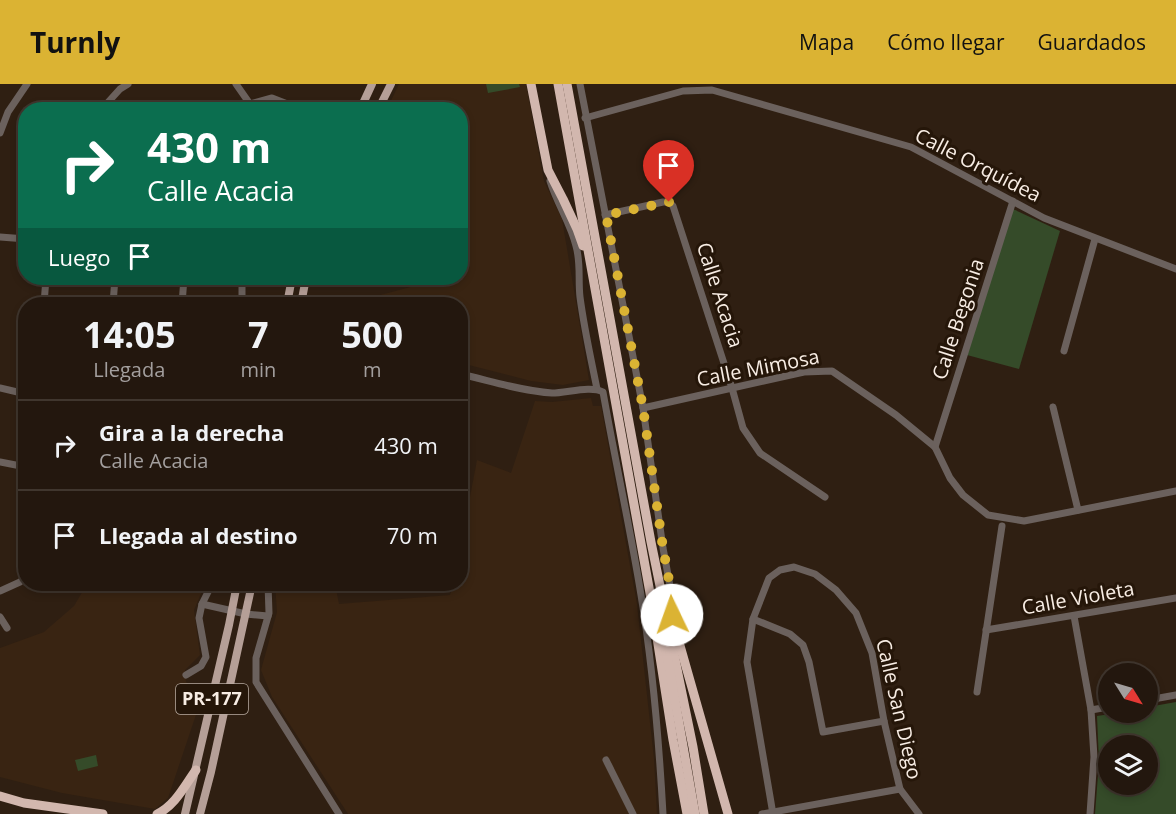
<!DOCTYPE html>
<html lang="es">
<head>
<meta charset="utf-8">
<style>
	:root { --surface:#23170e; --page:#2f241c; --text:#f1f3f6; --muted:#a39f9e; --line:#40362e; --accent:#dbb333 }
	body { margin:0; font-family:"Open Sans",sans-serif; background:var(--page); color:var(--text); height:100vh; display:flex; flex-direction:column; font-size:22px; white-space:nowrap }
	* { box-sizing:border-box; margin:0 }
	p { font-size:20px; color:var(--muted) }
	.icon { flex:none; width:33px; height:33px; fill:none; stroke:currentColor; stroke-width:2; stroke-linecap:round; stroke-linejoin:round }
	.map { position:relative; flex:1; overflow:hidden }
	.side { position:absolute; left:18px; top:213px; width:450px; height:294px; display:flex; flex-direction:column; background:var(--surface); border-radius:24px; box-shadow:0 3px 9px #0003,0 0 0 2px var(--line) }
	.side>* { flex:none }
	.hud { position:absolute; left:18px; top:18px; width:450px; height:183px; border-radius:24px; box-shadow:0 3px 9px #0003,0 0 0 2px var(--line); background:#0b6e4f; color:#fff; overflow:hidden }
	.needle { width:39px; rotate:127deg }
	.fabs { position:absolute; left:1098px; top:579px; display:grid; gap:12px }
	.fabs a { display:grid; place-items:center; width:60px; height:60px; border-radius:50%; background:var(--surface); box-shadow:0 3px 9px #0003,0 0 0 2px var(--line); font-size:30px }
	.pin { position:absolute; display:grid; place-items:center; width:51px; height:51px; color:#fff; margin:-62px -26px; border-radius:50% 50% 50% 0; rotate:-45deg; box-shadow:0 0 6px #0007 }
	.pin .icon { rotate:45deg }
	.me { position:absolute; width:66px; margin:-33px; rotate:357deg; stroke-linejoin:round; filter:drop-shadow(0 0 4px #0008) }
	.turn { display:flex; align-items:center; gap:21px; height:126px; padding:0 30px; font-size:27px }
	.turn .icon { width:78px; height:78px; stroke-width:2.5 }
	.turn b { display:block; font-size:42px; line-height:51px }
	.then { display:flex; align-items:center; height:57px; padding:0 30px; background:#0003; gap:12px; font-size:22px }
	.eta { display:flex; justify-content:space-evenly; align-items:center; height:102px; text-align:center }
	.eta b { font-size:36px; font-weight:700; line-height:42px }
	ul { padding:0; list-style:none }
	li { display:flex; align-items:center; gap:18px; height:90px; padding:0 30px; border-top:2px solid var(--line) }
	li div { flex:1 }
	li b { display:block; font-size:22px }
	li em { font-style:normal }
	header { display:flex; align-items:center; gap:36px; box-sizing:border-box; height:84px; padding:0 30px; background:var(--accent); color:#111 }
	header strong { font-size:28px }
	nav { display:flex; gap:33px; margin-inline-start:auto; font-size:21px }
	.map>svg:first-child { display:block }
</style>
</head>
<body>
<header>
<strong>Turnly</strong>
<nav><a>Mapa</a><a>Cómo llegar</a><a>Guardados</a></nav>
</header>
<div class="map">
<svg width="1176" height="730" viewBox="0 0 1176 730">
	<rect width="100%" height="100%" fill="#2f1f12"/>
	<g fill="#392412">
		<path d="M399,0H526L544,97L562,135L589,296L563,301L531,297L461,279L460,220H372L373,213L418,201L416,194H460V26L387,25Z"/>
		<path d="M591,314L593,322H601L637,520L654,675L657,730H348L272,613L261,586L277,528L275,500H335L339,520L450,511L453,500H460L461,460L477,376L511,389L535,317L552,318Z"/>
		<path d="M87,500H129L131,502L133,500H205L194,526L200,571L185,586L186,598L202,613L168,714L155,725L62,709L0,693V564L44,548L74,522Z"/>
	</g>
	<g fill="#354b29" fill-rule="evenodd">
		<path d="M486,0H519L520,3L488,9Z"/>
		<path d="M1013,125L1060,147L1019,285L967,271Z"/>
		<path d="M1176,618V730H1095L1099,678L1097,632L1117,629L1148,628V623ZM1108,662H1148V700H1108Z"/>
		<path d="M96,671L98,682L78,687L75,676Z"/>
	</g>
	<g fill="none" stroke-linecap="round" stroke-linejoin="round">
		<g stroke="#6b615d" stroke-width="7">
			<path d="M236,0L250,20"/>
			<path d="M580,0L643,324L663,464L673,518L672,531"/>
			<path d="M101,26L120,5L128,0"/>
			<path d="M247,26L250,20L272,14L303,26"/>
			<path d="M585,34L683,7L712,6L911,63L1044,134L1176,185"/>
			<path d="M0,49L8,28L27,0"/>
			<path d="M550,97C557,120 571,140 576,162C581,179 578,196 580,213C584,244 591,275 597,305"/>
			<path d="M605,131L663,118H669L673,122L732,304L743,344L760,369L825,413"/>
			<path d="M0,153L26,155"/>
			<path d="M44,220L46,194"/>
			<path d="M113,220L115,194"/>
			<path d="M182,220L184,194"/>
			<path d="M242,220V194"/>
			<path d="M1064,267L1095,155"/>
			<path d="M460,290C491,297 521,307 552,309C567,309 591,301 603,308C615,376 630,443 641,511C653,584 659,657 663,730"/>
			<path d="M0,304L26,310"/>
			<path d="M1053,323L1078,426"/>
			<path d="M643,324L804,288L832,287L896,331L935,363L950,394L963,411L988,431L1024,437L1176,407"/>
			<path d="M935,363L1013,117"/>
			<path d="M0,378L26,383"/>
			<path d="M268,500L269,529L256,574V598L339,730"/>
			<path d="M0,507L20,498L26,493"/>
			<path d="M202,520L246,530L268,532"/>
			<path d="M1074,532L1091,626L1094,673L1090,730"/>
			<path d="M0,533L7,544"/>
			<path d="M753,535L790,550L803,561L809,578L823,648L884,637"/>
			<path d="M986,546L1176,514"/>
			<path d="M186,591L201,582L206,573L199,534L202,520L212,500"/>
			<path d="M977,608L1002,442"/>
			<path d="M1148,616L1176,611"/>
			<path d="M1091,626L1108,623"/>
			<path d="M606,676L633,730"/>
			<path d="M762,730L900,705"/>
			<path d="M773,730L747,578L753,535L769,494L780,486L794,483L815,490L836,506L856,529L872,569L884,637L900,705L919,730"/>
		</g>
		<g stroke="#b59f97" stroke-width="8">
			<path d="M360,26L372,0"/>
			<path d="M378,26L391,0"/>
			<path d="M287,220L292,194"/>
			<path d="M301,220L306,194"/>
			<path d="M185,730L229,541L237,500"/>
			<path d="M200,730L211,688L252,500"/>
		</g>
		<g stroke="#d2b7ae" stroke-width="9">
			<path d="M531,0L548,86L563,115L577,145L583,162"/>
			<path d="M558,0L650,509L673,656L687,730"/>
			<path d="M567,0L651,458L693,663L704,730"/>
			<path d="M671,530L728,730"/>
			<path d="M661,537L695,730"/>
			<path d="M0,712L24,719L103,730"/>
			<path d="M157,730C175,722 185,701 196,686"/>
		</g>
	</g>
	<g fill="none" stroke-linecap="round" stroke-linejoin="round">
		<path stroke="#dbb333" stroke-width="10" stroke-dasharray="0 18" d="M669,118L606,131L643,324L663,464L673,518L672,531"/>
	</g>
	<g text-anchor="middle" stroke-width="6" stroke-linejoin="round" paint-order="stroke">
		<rect fill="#251609" stroke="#b9aca2" stroke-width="1.5" x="176" y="600" width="72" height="30" rx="4.5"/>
		<g font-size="18" font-weight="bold" fill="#f8ede4">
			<text x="212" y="621">PR-177</text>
		</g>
		<g font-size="20" fill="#f8ede4" stroke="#251609">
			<text transform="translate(978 81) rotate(27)" y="7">Calle Orquídea</text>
			<text transform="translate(720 211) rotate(72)" y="7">Calle Acacia</text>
			<text transform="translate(958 235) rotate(-72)" y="7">Calle Begonia</text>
			<text transform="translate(758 284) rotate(-11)" y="7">Calle Mimosa</text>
			<text transform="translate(1078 514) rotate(-10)" y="7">Calle Violeta</text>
			<text transform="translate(899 625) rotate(77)" y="7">Calle San Diego</text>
		</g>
	</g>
</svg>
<div class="fabs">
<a><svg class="needle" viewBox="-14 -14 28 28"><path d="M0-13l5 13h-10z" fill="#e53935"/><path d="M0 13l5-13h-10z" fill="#a39f9e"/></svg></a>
<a><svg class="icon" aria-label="layers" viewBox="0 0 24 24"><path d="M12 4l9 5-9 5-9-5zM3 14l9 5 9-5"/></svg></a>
</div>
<div class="pin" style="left:669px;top:118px;background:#d93025"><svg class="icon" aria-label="arrive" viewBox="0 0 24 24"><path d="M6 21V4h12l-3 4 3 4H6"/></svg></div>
<svg class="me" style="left:672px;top:531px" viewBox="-20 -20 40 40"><circle r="19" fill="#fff"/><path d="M0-13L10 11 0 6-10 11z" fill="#dbb333"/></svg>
<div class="hud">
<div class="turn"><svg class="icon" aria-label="right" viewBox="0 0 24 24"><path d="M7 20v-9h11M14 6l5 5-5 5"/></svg><div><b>430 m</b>Calle Acacia</div></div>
<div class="then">Luego<svg class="icon" aria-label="arrive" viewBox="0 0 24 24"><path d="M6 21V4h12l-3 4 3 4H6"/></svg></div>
</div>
<section class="side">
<div class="eta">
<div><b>14:05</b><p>Llegada</p></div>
<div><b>7</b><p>min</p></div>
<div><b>500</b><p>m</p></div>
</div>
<ul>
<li><svg class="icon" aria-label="right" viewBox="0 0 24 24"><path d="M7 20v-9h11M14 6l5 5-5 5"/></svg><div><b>Gira a la derecha</b><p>Calle Acacia</p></div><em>430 m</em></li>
<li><svg class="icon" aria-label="arrive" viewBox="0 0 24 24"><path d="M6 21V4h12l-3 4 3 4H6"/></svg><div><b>Llegada al destino</b></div><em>70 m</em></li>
</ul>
</section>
</div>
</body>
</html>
